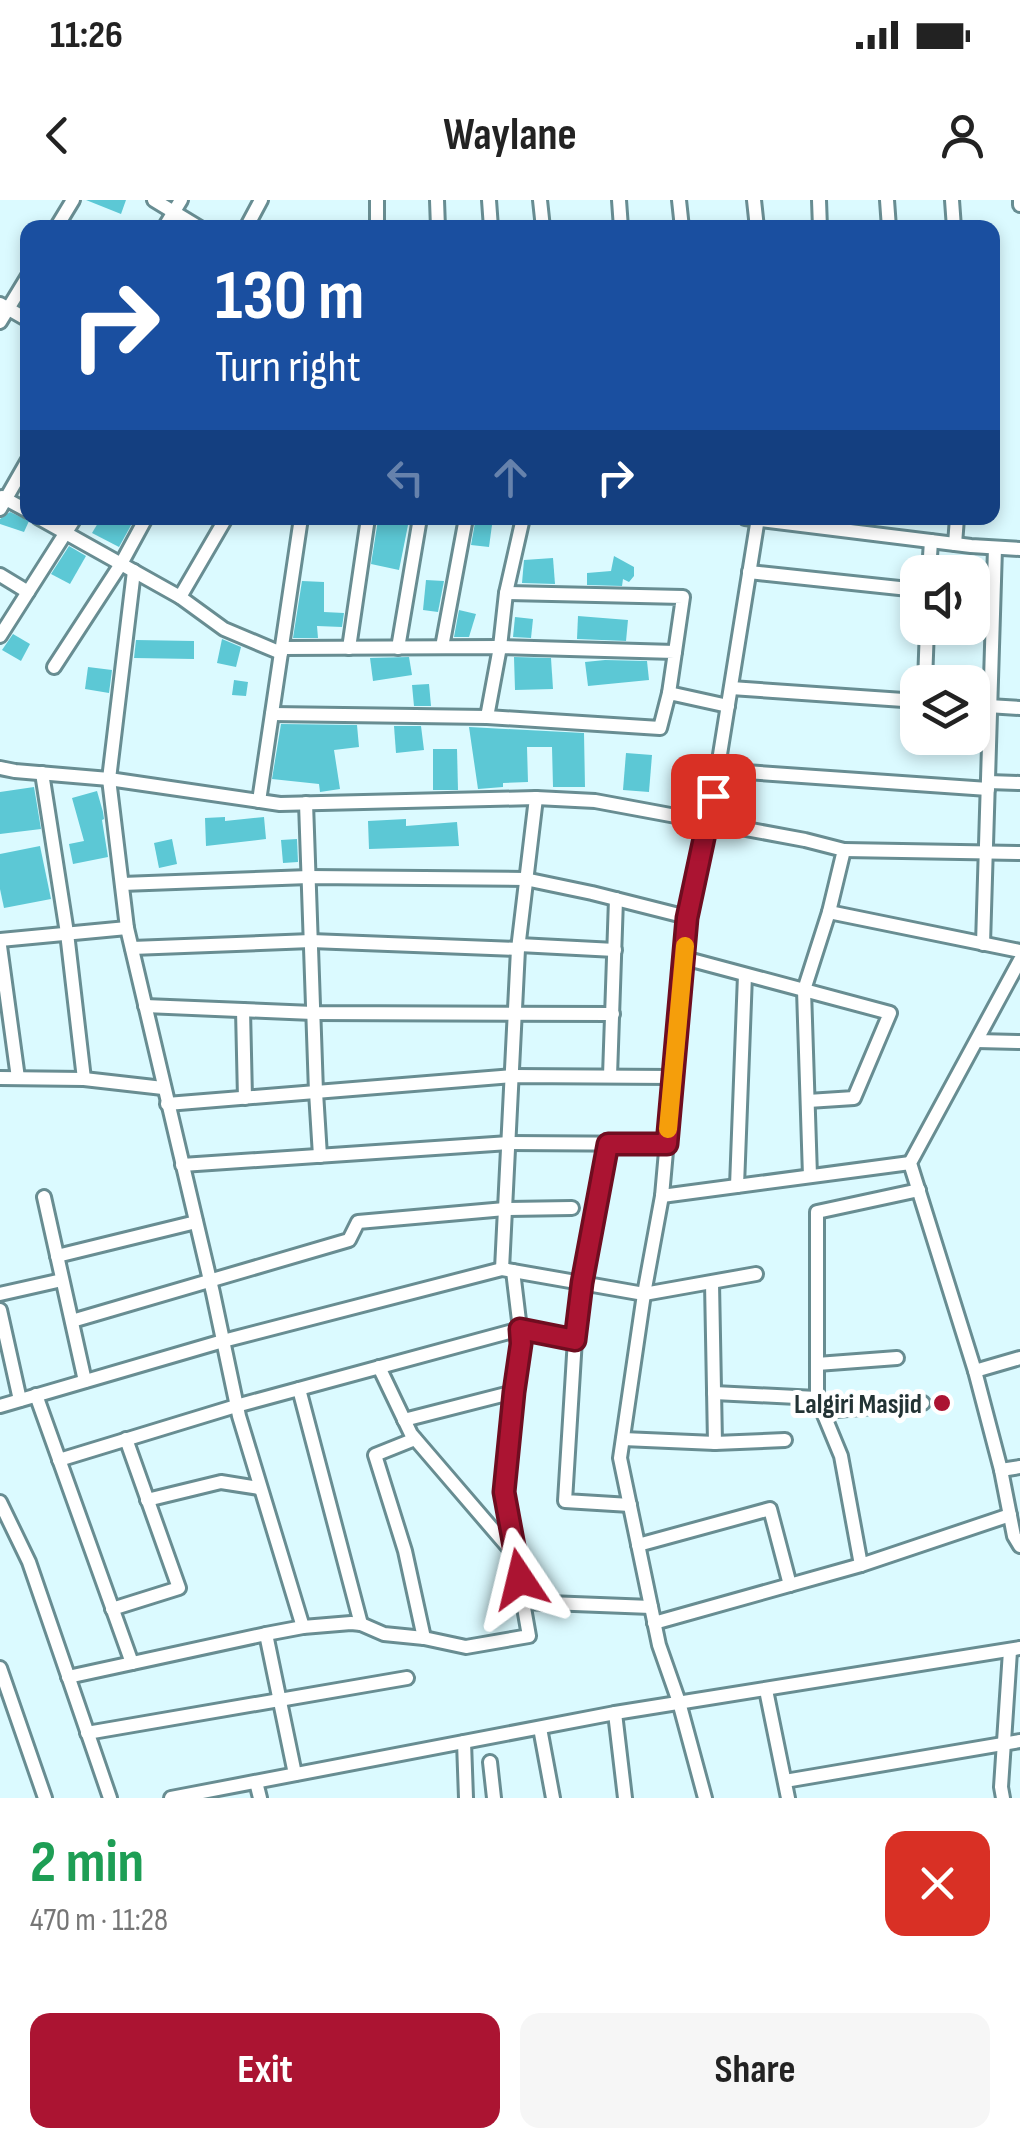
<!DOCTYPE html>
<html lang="en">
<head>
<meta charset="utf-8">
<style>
	:root { --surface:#fff; --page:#f6f6f6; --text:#222; --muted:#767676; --accent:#ab1432 }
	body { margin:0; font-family:"Sofia Sans Condensed",sans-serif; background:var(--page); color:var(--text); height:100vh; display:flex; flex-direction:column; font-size:38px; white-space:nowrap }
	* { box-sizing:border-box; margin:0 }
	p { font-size:32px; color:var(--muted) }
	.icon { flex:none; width:55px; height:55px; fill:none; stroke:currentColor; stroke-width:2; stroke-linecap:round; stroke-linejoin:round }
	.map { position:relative; height:1598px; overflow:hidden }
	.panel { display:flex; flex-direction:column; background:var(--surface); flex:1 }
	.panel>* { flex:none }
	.hud { position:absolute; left:20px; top:20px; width:980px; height:305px; border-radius:20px; box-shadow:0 5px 15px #0003; background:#1a4fa0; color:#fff; overflow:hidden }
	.buttons { position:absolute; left:900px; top:355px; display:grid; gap:20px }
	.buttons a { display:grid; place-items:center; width:90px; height:90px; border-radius:20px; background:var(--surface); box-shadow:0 5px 15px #0003; font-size:50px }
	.pin { position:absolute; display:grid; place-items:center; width:85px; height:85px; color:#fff; margin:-42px; border-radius:20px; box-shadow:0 5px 15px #0006 }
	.me { position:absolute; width:110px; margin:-55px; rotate:350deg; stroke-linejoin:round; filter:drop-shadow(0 0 8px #0008) }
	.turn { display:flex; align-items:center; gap:35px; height:210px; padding:0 30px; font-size:45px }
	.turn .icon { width:130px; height:130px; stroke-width:2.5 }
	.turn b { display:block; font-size:70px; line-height:85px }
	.lanes { display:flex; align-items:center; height:95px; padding:0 30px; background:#0003; justify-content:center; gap:50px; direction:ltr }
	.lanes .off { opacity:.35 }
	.round { display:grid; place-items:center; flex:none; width:105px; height:105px; border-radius:20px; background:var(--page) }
	.head { display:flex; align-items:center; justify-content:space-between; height:170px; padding:0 30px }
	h1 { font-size:60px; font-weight:700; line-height:75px; color:#1e9e55 }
	.action { display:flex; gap:20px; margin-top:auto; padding:20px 30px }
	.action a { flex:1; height:115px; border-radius:20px; background:var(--accent); color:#fff; font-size:40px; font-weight:700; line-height:115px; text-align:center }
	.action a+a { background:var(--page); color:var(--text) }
	.status { display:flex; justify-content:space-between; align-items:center; height:70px; padding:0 50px; background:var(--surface); direction:ltr }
	.status svg { height:28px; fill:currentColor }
	header { display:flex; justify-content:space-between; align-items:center; height:130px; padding:0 30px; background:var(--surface); font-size:45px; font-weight:700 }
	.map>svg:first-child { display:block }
</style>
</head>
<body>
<div class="status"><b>11:26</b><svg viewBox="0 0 49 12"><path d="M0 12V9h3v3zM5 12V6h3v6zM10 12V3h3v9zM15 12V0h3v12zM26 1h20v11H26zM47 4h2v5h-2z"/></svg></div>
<header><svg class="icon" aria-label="back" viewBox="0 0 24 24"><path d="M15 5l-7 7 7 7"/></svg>Waylane<svg class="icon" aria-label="person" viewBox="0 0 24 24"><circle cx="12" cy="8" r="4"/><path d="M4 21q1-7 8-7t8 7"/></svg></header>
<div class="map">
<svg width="1020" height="1598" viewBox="0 0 1020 1598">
	<rect width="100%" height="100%" fill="#dbfaff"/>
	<g fill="#5cc8d5">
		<path d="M86,0H126L121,14Z"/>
		<path d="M10,312L29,321L24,332L0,324V319Z"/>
		<path d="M101,318H135L119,347L92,333Z"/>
		<path d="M378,320L408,325L399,370L371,364Z"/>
		<path d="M475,323L492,325L489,347L471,345Z"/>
		<path d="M69,346L86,356L70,384L51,374Z"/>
		<path d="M614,356L634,367V376L629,382L623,379L622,386L587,385V373L611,371Z"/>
		<path d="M553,358L555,384L522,383L524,360Z"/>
		<path d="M426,380L444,381L438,412L423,410Z"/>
		<path d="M302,381L324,382V412L344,413L342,427L317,426L318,438H293Z"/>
		<path d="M459,410L476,414L469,437H454Z"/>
		<path d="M578,416L628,420L626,441L577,439Z"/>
		<path d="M515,417L533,419L531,438L513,437Z"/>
		<path d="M13,434L30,444L21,461L2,450Z"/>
		<path d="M222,439L241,447L236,467L217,463Z"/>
		<path d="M136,440L194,441V459L134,458Z"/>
		<path d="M409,457L412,475L373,481L370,458Z"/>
		<path d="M514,457L551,458L553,489L515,490Z"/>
		<path d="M605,460L647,461L649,480L588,486L585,462Z"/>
		<path d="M88,467L112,470L109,493L85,489Z"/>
		<path d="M234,480L248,482L246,496L232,495Z"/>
		<path d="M429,484L431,506H414L412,485Z"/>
		<path d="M281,524L357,525L359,547L334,550L340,589L320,592L319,584L272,579Z"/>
		<path d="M394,526H421L424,550L396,553Z"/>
		<path d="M469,527L584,533L585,587H553L552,547H527L528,582L503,583V587L478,589Z"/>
		<path d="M433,549H457L458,590H433Z"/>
		<path d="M626,553L652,555L649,592L623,590Z"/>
		<path d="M34,587L41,629L0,634V592Z"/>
		<path d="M97,591L103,612L104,619L102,620L108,657L73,664L69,644L84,641L72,598Z"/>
		<path d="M225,617V621L264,617L266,639L206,646L205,618Z"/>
		<path d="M406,619V626L457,622L459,646L369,649L368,621Z"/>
		<path d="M172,639L177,664L159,668L154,643Z"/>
		<path d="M297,639L298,662L283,663L281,640Z"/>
		<path d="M40,646L51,699L4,708L0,689V654Z"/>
	</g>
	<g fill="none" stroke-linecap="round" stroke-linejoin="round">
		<g stroke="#688d92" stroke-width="18">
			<g id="minor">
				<path d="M154,0L200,28"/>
				<path d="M437,0L438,28"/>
				<path d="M489,0L491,28"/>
				<path d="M540,0L543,28"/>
				<path d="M619,0L621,28"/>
				<path d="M679,0L682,28"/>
				<path d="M754,0L757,28"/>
				<path d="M819,0L820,28"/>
				<path d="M887,0L889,28"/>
				<path d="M952,0L954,28"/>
				<path d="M1020,0V5"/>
				<path d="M56,28L73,0"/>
				<path d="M164,28L181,0"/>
				<path d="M246,28L261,0"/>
				<path d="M377,28V0"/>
				<path d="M0,104L28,120"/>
				<path d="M0,122L28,76"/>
				<path d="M2,297L28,311"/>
				<path d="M0,309L28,260"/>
				<path d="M39,318L180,397L226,318"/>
				<path d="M745,318L971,346L1020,349"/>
				<path d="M955,344L957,318"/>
				<path d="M134,371L109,579L127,728L213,1093L239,1216L303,1427"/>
				<path d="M749,372L918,390"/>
				<path d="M929,372L931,341"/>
				<path d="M0,375L28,392"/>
				<path d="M506,393L683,397L675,452"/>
				<path d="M180,397L224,429L281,453"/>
				<path d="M0,436L75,318"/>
				<path d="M442,447L466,318"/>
				<path d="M282,448L500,447L675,452L669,493"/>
				<path d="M349,448L368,318"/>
				<path d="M398,448L420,318"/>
				<path d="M54,467L121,364L146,318"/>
				<path d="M925,482L927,428"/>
				<path d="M731,488L918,501"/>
				<path d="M972,505L1020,508"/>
				<path d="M272,514L487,517L500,447L506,393L523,318"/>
				<path d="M487,517L660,528L669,493L728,506"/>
				<path d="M0,568L15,571L109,579L280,604L536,598L595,601L805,640L844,650L829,712L804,790L810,976"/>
				<path d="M717,570L988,589"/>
				<path d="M42,573L67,733L84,879"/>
				<path d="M988,582L1020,583"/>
				<path d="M259,601L301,318"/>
				<path d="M306,603L316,892L320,956"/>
				<path d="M844,650L1020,653"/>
				<path d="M122,684L309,677L525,679L592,693L687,717L662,996L644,1094L620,1258L659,1445L679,1502L705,1598"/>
				<path d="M829,712L1020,751"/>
				<path d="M687,717L709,623L758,318"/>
				<path d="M0,740L127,728"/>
				<path d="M983,744L995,348"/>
				<path d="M519,745L615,750"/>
				<path d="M0,746L18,878"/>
				<path d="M132,748L311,741L518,749"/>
				<path d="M684,758L890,813L854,898L808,901"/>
				<path d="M1020,760L910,963L975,1171L1001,1270L1014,1336L1020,1346"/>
				<path d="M145,806L313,813L613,814"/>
				<path d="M243,810L245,898"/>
				<path d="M977,841L1020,842"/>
				<path d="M610,876L616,699"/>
				<path d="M0,878L84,879L163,888"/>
				<path d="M167,904L512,876L673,877"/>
				<path d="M182,965L509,943L667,944"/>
				<path d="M737,986L745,775"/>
				<path d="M919,990L817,1012V1198L841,1256L861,1365L1010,1315"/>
				<path d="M662,996L910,963"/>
				<path d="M44,997L85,1181"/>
				<path d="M57,1056L196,1022"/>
				<path d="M502,1069L518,749L536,598"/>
				<path d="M712,1083L715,1243"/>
				<path d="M0,1094L62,1080"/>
				<path d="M0,1110L20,1200"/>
				<path d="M72,1121L349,1040L358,1022L505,1009L572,1008"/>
				<path d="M575,1139L582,1083L609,944"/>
				<path d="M817,1164L897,1158"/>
				<path d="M379,1167L411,1234L514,1354"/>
				<path d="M975,1171L1020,1158"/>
				<path d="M299,1189L361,1424"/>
				<path d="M714,1193L817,1198"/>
				<path d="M36,1195L132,1463"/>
				<path d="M0,1206L223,1141L502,1069L644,1094L756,1074"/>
				<path d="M823,1211L923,1203"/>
				<path d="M404,1220L514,1192"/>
				<path d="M415,1239L375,1255L405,1351L424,1438"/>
				<path d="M623,1239L715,1243L785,1240"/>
				<path d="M59,1260L236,1206L520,1129L513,1071"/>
				<path d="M1001,1270L1020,1267"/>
				<path d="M147,1300L221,1282L259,1288"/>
				<path d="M0,1302L29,1362L110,1598"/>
				<path d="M630,1305L565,1301L575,1139L520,1129L521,1144L514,1192L505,1292L523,1402L651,1407"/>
				<path d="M638,1345L770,1309L790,1385"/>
				<path d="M112,1409L179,1388L126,1239"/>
				<path d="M654,1423L861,1365"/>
				<path d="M266,1434L303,1427L351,1423L361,1424L384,1434L424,1438L466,1447L529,1436L523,1402"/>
				<path d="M0,1468L45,1598"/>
				<path d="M68,1477L266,1434L295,1574"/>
				<path d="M766,1490L788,1598"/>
				<path d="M615,1513L625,1598"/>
				<path d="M540,1528L553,1598"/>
				<path d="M87,1533L407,1478"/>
				<path d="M464,1542L466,1598"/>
				<path d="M490,1562L494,1598"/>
				<path d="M785,1581L1020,1541"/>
				<path d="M256,1582L260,1598"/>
				<path d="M171,1598L615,1513L1020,1448"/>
				<path d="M1003,1598L1001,1587L1010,1451"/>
			</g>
		</g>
		<use href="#minor" stroke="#fff" stroke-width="12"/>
	</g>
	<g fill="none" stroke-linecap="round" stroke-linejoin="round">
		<g stroke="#6f0d20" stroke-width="25">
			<path id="route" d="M520,1379L504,1292L514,1192L521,1144L520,1129L575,1140L582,1083L608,944H667L687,718L713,596"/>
		</g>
		<use href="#route" stroke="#ab1432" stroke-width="18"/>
		<path stroke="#f59e0b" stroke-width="18" d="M668,929L685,746"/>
	</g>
	<circle fill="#ab1432" stroke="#fff" stroke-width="4" cx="942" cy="1203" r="10"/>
	<g text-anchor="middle" stroke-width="10" stroke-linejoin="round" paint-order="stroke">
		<g font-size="28" font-weight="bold" fill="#233335" stroke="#fff" text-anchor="end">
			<text x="922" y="1213">Lalgiri Masjid</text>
		</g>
	</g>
</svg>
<div class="buttons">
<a><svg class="icon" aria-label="sound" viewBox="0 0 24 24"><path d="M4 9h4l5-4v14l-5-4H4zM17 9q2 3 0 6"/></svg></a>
<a><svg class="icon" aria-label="layers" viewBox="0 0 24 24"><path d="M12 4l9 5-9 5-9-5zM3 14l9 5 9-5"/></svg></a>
</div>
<div class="pin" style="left:713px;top:596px;background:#d93025"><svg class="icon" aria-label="arrive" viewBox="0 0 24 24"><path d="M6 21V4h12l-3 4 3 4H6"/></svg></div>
<svg class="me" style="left:520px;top:1379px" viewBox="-20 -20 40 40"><path d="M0-17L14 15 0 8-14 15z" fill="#ab1432" stroke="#fff" stroke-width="4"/></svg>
<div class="hud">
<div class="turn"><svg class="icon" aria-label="right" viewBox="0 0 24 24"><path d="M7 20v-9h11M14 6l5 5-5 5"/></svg><div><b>130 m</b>Turn right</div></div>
<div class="lanes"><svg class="icon off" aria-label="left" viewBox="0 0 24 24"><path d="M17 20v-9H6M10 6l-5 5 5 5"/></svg><svg class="icon off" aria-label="ahead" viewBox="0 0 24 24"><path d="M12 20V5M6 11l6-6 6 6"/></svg><svg class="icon" aria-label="right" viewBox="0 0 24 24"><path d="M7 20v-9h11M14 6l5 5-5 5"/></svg></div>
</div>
</div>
<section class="panel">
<div class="head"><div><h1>2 min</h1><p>470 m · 11:28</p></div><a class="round" style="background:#d93025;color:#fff"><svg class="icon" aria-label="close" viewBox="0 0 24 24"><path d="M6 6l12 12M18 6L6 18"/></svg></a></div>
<div class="action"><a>Exit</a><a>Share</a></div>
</section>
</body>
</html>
